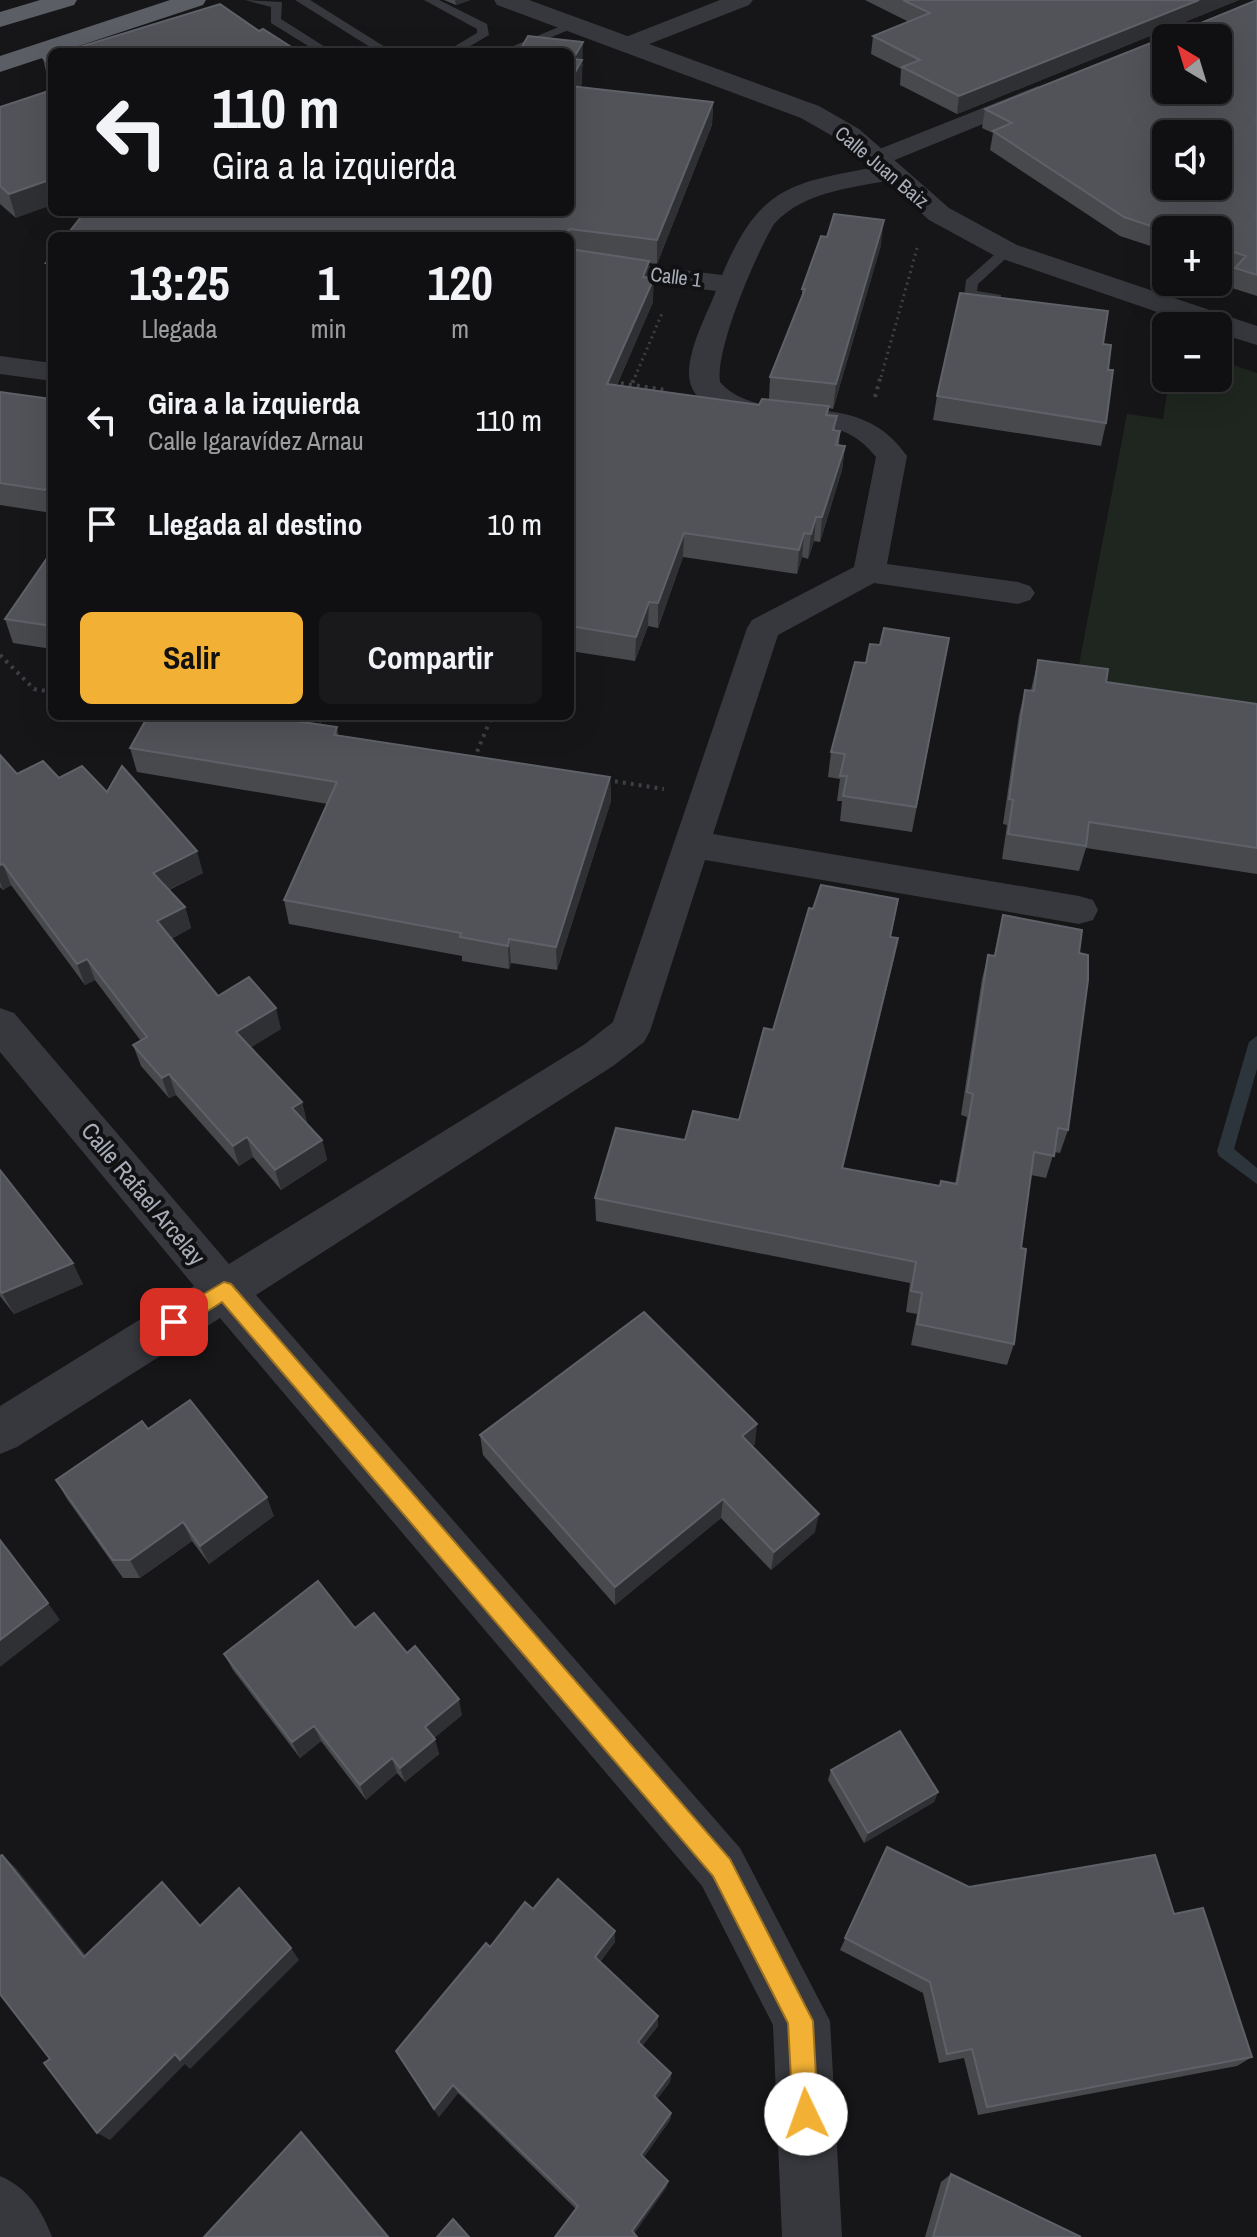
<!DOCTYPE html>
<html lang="es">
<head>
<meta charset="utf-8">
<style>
	:root { --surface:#101012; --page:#19191b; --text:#f1f3f6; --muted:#9c9d9f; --line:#303032; --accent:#f2b134 }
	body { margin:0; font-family:"Archivo Narrow",sans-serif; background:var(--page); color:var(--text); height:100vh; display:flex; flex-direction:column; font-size:30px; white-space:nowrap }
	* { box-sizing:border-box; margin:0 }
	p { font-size:26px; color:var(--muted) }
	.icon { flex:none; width:44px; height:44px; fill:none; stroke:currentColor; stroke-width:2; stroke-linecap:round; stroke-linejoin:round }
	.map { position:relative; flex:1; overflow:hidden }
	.panel { position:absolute; left:48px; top:232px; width:526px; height:488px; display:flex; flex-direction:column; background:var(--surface); border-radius:12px; box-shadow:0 8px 32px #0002,0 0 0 2px var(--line) }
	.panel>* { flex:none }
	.banner { position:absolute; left:48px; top:48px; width:526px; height:168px; border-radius:12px; box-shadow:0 8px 32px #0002,0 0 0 2px var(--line); background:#101012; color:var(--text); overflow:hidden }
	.needle { width:52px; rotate:322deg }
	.tools { position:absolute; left:1152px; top:24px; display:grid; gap:16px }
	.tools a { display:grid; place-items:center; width:80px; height:80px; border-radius:12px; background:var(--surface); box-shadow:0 8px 32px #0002,0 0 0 2px var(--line); font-size:40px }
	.pin { position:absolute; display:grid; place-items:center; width:68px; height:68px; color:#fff; margin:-34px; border-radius:16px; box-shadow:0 4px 12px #0006 }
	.me { position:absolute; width:88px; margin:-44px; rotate:357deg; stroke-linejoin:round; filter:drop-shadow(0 0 6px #0008) }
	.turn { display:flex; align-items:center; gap:28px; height:168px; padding:0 32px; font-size:36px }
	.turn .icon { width:104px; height:104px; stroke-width:2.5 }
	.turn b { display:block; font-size:56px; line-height:68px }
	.eta { display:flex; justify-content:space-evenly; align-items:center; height:136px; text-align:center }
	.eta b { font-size:48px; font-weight:800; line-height:56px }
	.primary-button { display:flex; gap:16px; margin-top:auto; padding:16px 32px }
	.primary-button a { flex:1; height:92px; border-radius:12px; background:var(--accent); color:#111; font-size:32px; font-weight:800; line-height:92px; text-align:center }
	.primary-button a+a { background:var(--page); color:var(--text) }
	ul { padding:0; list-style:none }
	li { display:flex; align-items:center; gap:24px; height:104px; padding:0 32px }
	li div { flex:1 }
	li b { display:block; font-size:30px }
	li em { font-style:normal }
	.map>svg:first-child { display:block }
</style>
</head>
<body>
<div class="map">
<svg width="1257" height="2237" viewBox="0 0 1257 2237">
	<rect width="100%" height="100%" fill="#161618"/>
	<path fill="#1e261f" d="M1218,360L1257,373V710L1076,680L1127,414L1163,419L1169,382L1196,385L1198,378H1218Z"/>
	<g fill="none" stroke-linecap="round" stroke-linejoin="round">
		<path fill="#2c353c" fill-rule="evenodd" d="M1257,1036V1069L1234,1149L1257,1168V1184L1219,1156L1217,1151L1249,1042Z"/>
		<g stroke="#3d3f44" stroke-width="3" stroke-dasharray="2 4" stroke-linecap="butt">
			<path d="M635,377L663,311"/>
			<path d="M881,377L918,245"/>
		</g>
		<g stroke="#3d3f44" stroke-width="4" stroke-dasharray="3 5" stroke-linecap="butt">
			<path d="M613,382L666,390"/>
			<path d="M629,390L636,375"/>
			<path d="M875,397L881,375"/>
			<path d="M0,655L34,689L52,692"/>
			<path d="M315,729L322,716"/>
			<path d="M474,759L492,716"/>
			<path d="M607,780L664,789"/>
		</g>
		<g fill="#37383d" fill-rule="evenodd">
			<path d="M245,0L282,2L281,19L333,52H318L271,23V7Z"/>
			<path d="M295,0H310L393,52H378Z"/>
			<path d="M424,0H439L487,24L489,35L460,52H445L477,33V29Z"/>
			<path d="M568,23L578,26L516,52H499Z"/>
			<path d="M1002,248L1014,251L978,284L977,291L1001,295V301L964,298L966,280Z"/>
		</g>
		<g fill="#37383d" fill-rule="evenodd">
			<path d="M720,0H753L749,5L634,50H618L614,45L618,40Z"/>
			<path d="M1038,86L1050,93L1047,98L885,164H867L863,159L867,154Z"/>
			<path d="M891,164L900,166L904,172L900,178C857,188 806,189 774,224C756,254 715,349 720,382C765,432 855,380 907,456L887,564L1018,582L1030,586L1035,593L1030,600L1018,604L874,583L778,635L713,834L1079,896L1093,900L1098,910L1093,920L1079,924L705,860L650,1031L644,1042L613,1066L256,1295L740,1848L830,2021L842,2237H782L773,2025L702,1886L220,1318L17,1447L0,1454V1406L194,1286L0,1052V1008L14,1013L229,1264L585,1044L613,1022L747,628L752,620L854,567L876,457C867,446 856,436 842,431C807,418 690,431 689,374C689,347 706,316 716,291L570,272V256L722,275C762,179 797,183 891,164Z"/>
			<path d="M0,356L52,363V381L0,374Z"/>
			<path d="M0,2176C28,2188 41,2209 52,2237H0Z"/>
		</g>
		<path fill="#37383d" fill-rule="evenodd" d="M494,0H529L819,106L859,129L949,208L1017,245L1257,326V345L1218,333V326H1198L997,257L929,220L841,141L801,118L497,5Z"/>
		<g fill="#5b5e65" fill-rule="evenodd">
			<path d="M40,0H77L74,5L0,27V12Z"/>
			<path d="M170,0H206L203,5L0,72V56Z"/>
		</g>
	</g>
	<g fill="#47494d">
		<path d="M444,0H470L456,5Z"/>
		<path d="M865,0H1239L1182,23H1201L1257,0V296L1229,287L1233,273L1218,268V230H1166V251L1120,236L990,150L993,133L982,128L985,109L1170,35L1172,27L957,114L900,85L901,69L871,54L873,36L909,22Z"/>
		<path d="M570,52L583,65L582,67V83L580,87L713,102L712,125L657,264L649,263V277L653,302L617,385L759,405L769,399L770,377L802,299V289L881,245L833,409L829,408L828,415L836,431H840L839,445L845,446L842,470L820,542L814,541L808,559L802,557L797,574L683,557L658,628L648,626L635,661L570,651V236H66L570,212Z"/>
		<path d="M52,55V84L48,81L43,58Z"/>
		<path d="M0,107L16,218L0,204Z"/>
		<path d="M52,255V284L46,263Z"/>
		<path d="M1103,344L1108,370L1106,423L1101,446L933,420L937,396Z"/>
		<path d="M0,392L52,399V513L0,505Z"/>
		<path d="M52,551V649L13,643L5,619Z"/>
		<path d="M949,638L912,832L840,821L842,801H837L840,779L828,777L831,752L880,645Z"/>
		<path d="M1038,660L1106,682L1257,704V874L1086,848L1079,871L1002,859L1007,825L1003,824L1019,715L1025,690H1031Z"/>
		<path d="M292,720L337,727L338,735L610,777L611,801L557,970L511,963L509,969L462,961V956L289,924L284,900L328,804L137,772L130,748Z"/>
		<path d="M0,755L17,774L59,778L107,792L203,873L169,890L185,907L191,928L171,939L218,996L281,1029L251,1047L302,1102L307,1123L322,1140L327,1160L281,1190L253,1157L239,1166L176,1095L169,1098L141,1066L133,1045L141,1041L95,980L85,985L11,885L3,890L0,887Z"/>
		<path d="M898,899L891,937L898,938L893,963L843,1168L939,1186L955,1184L967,1117L961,1115L982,979L988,955L994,956L1003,915L1079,953L1068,1130L1060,1153L1054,1152L1046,1178L1031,1175L1021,1248L1014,1344L1007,1365L911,1345L917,1314L906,1312L910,1283L596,1221L595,1198L685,1140L739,1120L773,1030L813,909Z"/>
		<path d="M0,1170L83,1284L14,1314L0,1296Z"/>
		<path d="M148,1429L274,1516L209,1564L192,1541L140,1578H123L67,1499L56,1480Z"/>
		<path d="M480,1435L755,1444L752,1446L815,1532L771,1570L721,1518L615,1605L483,1455Z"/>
		<path d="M355,1628L407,1653L462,1715L434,1738L439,1754L405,1782L397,1773L366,1800L321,1741L300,1758L233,1670L224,1654Z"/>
		<path d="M831,1770L938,1792L934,1802L864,1843L828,1780Z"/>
		<path d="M887,1847L969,1887L1174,1914L1252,2057L1237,2066L978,2115L964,2058L939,2063L923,1993L840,1950Z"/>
		<path d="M533,1909L615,1942L600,1962L658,2016V2026L642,2046L671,2073L670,2082L657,2099L671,2113L670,2120L644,2157L667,2187L576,2209L458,2093L439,2117L396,2051L490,1947Z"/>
		<path d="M951,2174L1081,2237H925L941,2182Z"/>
	</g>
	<g fill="#2f3033">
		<path d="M455,0H470L456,5Z"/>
		<path d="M1199,0H1239L957,114L959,96Z"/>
		<path d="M583,42L582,83L570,106V81L573,59Z"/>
		<path d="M713,102L712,125L657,264V240Z"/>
		<path d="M52,179V205L16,218L9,194Z"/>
		<path d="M884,220L881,245L833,409L836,384Z"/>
		<path d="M649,261V285L643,277Z"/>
		<path d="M654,278L653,302L607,408V384Z"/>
		<path d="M845,446L842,470L820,542L822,517Z"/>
		<path d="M52,481V513L45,490Z"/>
		<path d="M816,517L814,541L808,559L811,534Z"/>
		<path d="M684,533L683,557L658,628V603Z"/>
		<path d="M804,533L802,557L797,574L799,550Z"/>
		<path d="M649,602L648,626L635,661L636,637Z"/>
		<path d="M277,716H294L280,742L275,718Z"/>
		<path d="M610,777L611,801L557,970L556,947Z"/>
		<path d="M197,851L203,873L159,894L153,873Z"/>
		<path d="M3,864L11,885L3,890L0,882V865Z"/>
		<path d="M185,907L191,928L163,943L157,921Z"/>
		<path d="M898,938L893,963L838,1190L842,1168Z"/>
		<path d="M509,939L511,963L509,969L508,946Z"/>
		<path d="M87,959L95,980L85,985L77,964Z"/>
		<path d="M276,1008L281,1029L242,1053L236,1032Z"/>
		<path d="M169,1074L176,1095L169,1098L162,1078Z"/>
		<path d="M302,1102L307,1123L292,1108Z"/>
		<path d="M247,1137L253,1157L239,1166L233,1146Z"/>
		<path d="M322,1140L327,1160L281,1190L275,1170Z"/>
		<path d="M73,1263L83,1284L14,1314L2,1293Z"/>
		<path d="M757,1424L755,1444L740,1456L742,1436Z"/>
		<path d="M267,1497L274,1516L209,1564L200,1546Z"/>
		<path d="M723,1499L721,1518L615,1605V1587Z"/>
		<path d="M819,1514L815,1532L771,1570L774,1552Z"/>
		<path d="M183,1522L192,1541L140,1578L130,1560Z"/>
		<path d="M48,1603L60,1620L0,1667V1640Z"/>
		<path d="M459,1699L462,1715L429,1742L425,1727Z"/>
		<path d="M314,1726L321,1741L300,1758L292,1742Z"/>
		<path d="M435,1739L439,1754L405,1782L400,1768Z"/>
		<path d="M392,1758L397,1773L366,1800L360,1785Z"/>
		<path d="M938,1792L934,1802L864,1843L868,1833Z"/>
		<path d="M2,1855L16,1868L96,1968L84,1957Z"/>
		<path d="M615,1931V1942L595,1968V1957Z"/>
		<path d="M291,1948L299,1960L190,2069L185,2064L110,2140L97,2133L175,2054Z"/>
		<path d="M658,2016V2026L638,2051V2042Z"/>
		<path d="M671,2073L670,2082L653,2104L654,2096Z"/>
		<path d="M453,2085L458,2093L439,2117L434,2109Z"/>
		<path d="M671,2113L670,2120L640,2162L641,2155Z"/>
		<path d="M301,2132L309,2140L390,2237H388Z"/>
		<path d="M668,2181L667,2187L632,2237V2231Z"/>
	</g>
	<g fill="#525359" stroke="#5f6168" stroke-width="2" fill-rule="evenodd">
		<path d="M903,0H1199L959,96L902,67L920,60L873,36L930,13Z"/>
		<path d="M1257,0V275L1235,268L1246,256L1218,247V230L1166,231L1124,217L993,131L1012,123L985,109L1171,35L1173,23H1201ZM1166,38H1218V90H1166ZM1166,134H1218V186H1166Z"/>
		<path d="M220,4L259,31L263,29L299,52H63Z"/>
		<path d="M528,36L583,42L573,59L582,60L570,81V52H519Z"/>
		<path d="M52,55V66L43,58Z"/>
		<path d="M570,86L713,102L657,240L570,229L566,232V236H66L85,212H570Z"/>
		<path d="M52,90V179L9,194L0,186V107Z"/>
		<path d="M834,214L884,220L836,384L770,377L805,289H802L821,236L827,237Z"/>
		<path d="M570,249L649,261L643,277L654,278L607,384L759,405L762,399L829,406L826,415L837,416L833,430L840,431L836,445L845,446L822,517H816L811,534L804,533L799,550L684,533L658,603L649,602L636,637L570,626Z"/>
		<path d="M52,255V263H46Z"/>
		<path d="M960,293L1108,311L1103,344L1111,345L1108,370H1113L1106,423L937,396Z"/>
		<path d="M0,392L52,399V481L45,490L0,483Z"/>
		<path d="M52,551V626L5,619Z"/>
		<path d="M884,628L949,638L916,807L843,796L847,776H840L845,754L831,752L855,662L866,663L870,644L880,645Z"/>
		<path d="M1038,660L1108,669L1106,682L1257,704V848L1089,822L1086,846L1008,834L1013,800L1009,799L1025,690L1034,691Z"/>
		<path d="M148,716H277L275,718L337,727L334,735L610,777L556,947L509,939L508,946L460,937L461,933L284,900L337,782L130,748Z"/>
		<path d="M0,755L17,774L43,761L59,778L82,766L107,792L122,766L197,851L153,873L185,907L157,921L218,996L249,977L276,1008L236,1032L302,1102L292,1108L322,1140L275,1170L247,1137L233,1146L169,1074L162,1078L133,1045L147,1037L87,959L77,964L3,864L0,865Z"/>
		<path d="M821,885L898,899L890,937L898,938L842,1168L940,1186L941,1181L957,1184L973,1094L967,1092L988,955L995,956L1003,915L1082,930L1079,953L1088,955V980L1068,1130L1058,1128L1054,1156L1034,1152L1021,1248L1026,1249L1014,1344L917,1324L922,1293L911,1291L916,1262L595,1198L616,1128L685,1140L693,1111L739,1120L764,1028L773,1030L809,908L813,909Z"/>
		<path d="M0,1170L73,1263L2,1293L0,1291Z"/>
		<path d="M644,1312L757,1424L742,1436L819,1514L774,1552L723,1499L615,1587L480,1435Z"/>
		<path d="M190,1400L267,1497L200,1546L183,1522L130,1560H113L56,1480L142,1421L148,1429Z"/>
		<path d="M0,1540L48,1603L0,1640Z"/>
		<path d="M318,1581L355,1628L374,1613L407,1653L415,1646L459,1699L425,1727L435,1739L400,1768L392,1758L360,1785L314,1726L292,1742L224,1654Z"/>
		<path d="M900,1731L938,1792L868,1833L831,1770Z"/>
		<path d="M887,1847L969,1887L1155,1855L1174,1914L1203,1908L1252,2057L987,2107L972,2049L947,2054L930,1982L845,1938Z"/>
		<path d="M2,1855L84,1957L162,1882L200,1926L239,1888L291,1948L180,2060L175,2054L97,2133L44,2063L50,2059L0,1994V1856Z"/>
		<path d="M558,1879L615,1931L595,1957L658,2016L638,2042L671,2073L654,2096L671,2113L641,2155L668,2181L632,2231L637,2237H555L578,2206L453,2085L434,2109L396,2051L486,1943L490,1947L525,1902L533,1909Z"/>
		<path d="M301,2132L388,2237H204Z"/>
		<path d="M951,2174L1081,2237H933Z"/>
		<path d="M453,2219L469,2237H437Z"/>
	</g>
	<path fill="#f2b134" stroke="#9d7322" stroke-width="2" d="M224,1282L231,1284L730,1859L813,2021L818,2114L815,2123L806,2126L797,2123L793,2114L788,2023L713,1876L222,1302L181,1328H167L164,1322L167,1316Z"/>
	<g text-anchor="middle" stroke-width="8" stroke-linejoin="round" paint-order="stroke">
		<g font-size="20" fill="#a8adb8" stroke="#111113">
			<text transform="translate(882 167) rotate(40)" y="7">Calle Juan Baiz</text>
			<text transform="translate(676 277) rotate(7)" y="7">Calle 1</text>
		</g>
		<g font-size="24" fill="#a8adb8" stroke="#111113">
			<text transform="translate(143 1194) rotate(50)" y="8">Calle Rafael Arcelay</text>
		</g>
	</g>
</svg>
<div class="tools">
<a><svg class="needle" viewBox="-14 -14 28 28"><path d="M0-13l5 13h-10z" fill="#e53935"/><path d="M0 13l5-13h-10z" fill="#9c9d9f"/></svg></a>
<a><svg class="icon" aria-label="sound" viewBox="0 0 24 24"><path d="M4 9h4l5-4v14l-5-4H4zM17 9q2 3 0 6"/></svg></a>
<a>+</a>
<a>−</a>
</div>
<div class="pin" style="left:174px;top:1322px;background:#d93025"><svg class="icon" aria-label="arrive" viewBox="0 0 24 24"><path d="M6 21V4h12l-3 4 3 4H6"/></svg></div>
<svg class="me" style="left:806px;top:2114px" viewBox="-20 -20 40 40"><circle r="19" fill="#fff"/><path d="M0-13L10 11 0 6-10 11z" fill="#f2b134"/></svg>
<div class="banner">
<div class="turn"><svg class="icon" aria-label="left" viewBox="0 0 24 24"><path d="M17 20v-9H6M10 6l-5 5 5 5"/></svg><div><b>110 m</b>Gira a la izquierda</div></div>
</div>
<section class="panel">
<div class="eta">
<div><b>13:25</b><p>Llegada</p></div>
<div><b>1</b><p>min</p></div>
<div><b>120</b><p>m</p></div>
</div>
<ul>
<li><svg class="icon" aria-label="left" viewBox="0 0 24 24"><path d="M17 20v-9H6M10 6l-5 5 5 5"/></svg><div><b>Gira a la izquierda</b><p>Calle Igaravídez Arnau</p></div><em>110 m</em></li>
<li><svg class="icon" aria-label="arrive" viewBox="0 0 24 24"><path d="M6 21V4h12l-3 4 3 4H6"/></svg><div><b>Llegada al destino</b></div><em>10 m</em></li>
</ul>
<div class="primary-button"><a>Salir</a><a>Compartir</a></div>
</section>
</div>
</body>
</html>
